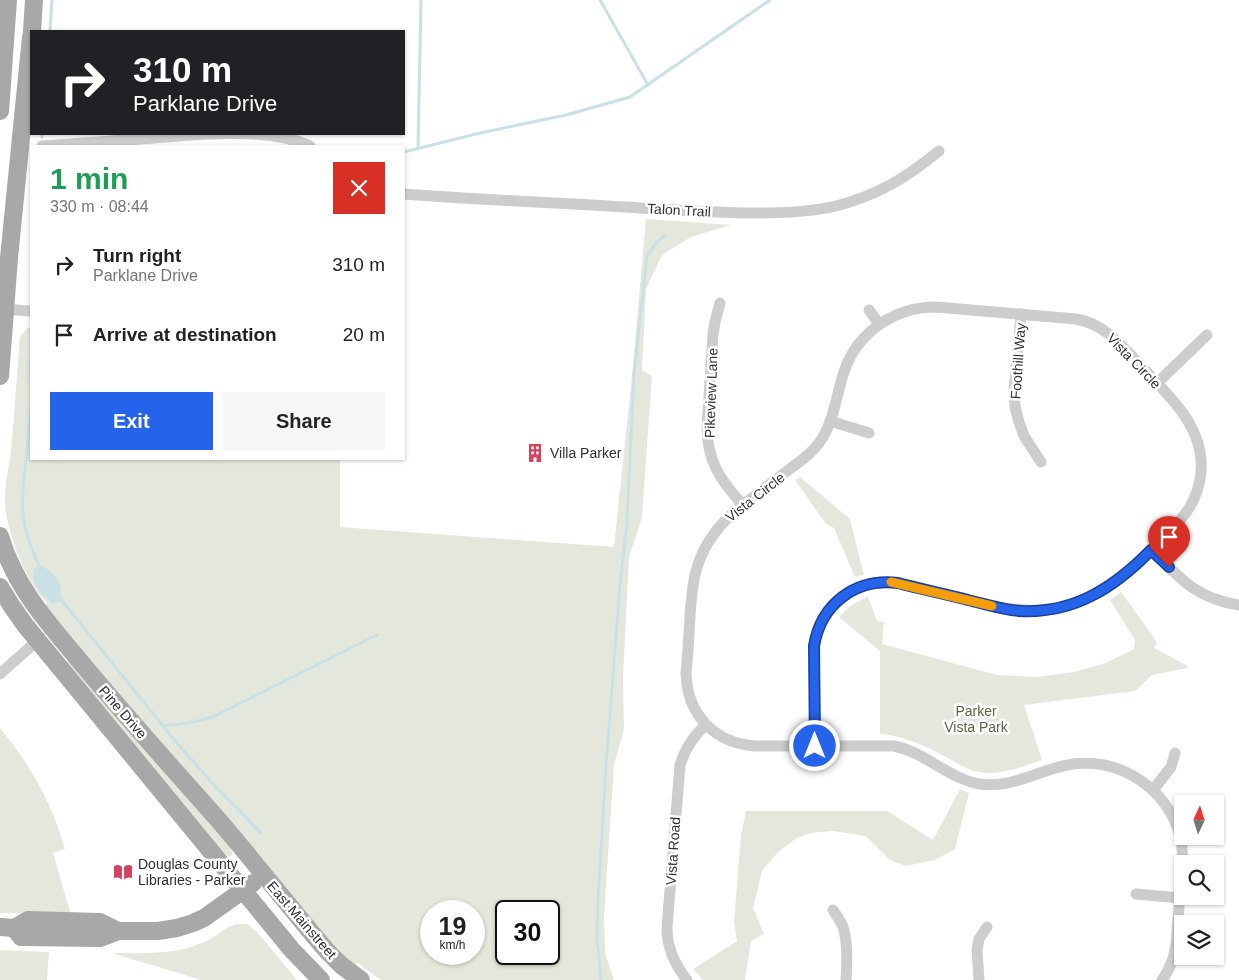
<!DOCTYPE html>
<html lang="en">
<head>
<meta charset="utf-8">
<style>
	:root { --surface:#fff; --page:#f6f6f6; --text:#222; --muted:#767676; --accent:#2563eb }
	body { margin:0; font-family:Arial,sans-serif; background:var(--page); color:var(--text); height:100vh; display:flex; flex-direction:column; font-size:19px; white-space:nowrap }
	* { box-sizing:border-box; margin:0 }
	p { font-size:16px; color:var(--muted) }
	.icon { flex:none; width:28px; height:28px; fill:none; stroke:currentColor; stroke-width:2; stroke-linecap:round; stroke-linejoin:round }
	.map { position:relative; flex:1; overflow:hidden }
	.side { position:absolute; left:30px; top:145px; width:375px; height:315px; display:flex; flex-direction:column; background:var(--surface); border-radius:0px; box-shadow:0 1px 4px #0004 }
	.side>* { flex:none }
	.banner { position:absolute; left:30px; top:30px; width:375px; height:105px; border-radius:0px; box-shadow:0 1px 4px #0004; background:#202124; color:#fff; overflow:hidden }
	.needle { width:32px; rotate:4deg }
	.controls { position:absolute; left:1174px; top:795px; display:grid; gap:10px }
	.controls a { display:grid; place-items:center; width:50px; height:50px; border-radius:0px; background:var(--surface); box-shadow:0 1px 4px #0004; font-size:25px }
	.speed { position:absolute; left:420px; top:900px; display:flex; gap:10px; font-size:25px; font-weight:700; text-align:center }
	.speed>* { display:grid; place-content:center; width:65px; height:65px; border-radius:50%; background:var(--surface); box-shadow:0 1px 4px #0004; line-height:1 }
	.speed small { font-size:12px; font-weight:400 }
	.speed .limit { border:2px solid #111; border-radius:8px; background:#fff; color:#111 }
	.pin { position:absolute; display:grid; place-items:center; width:42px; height:42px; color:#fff; margin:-51px -21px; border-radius:50% 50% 50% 0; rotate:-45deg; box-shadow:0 0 5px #0007 }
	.pin .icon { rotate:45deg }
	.me { position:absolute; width:55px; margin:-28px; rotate:0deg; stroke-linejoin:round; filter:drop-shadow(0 0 4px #0008) }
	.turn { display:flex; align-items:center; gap:18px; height:105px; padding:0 20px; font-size:22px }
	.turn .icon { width:65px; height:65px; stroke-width:2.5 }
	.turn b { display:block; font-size:35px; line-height:42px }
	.round { display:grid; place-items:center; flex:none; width:52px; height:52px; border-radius:0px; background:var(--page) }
	.headline { display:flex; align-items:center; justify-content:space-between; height:85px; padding:0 20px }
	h1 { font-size:30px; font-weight:600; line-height:38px; color:#1e9e55 }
	.action { display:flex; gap:10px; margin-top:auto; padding:10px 20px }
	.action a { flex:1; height:58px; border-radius:0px; background:var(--accent); color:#fff; font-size:20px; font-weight:600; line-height:58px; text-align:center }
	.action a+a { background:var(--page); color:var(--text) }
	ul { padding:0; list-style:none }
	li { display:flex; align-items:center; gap:15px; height:70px; padding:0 20px }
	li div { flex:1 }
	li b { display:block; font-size:19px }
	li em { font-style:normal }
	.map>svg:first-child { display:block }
</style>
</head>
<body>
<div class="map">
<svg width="1239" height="980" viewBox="0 0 1239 980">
	<rect width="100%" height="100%" fill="#fff"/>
	<g fill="#e4e8dc" fill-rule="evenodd">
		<path d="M646,219L731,225L691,237L662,255L646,289L642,370L652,376L642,517L629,557L623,677L624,729L614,765L604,916L605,953L614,980H382L375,976L358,963L353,966L346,960L44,608L47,603C26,583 4,527 5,498C5,478 11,460 12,440C15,406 17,371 20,337L27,328L31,327V459H340V527L614,547L632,377ZM431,911H474V954H431ZM506,911H549V954H506Z"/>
		<path d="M800,477L850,519L864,575L855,577L834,528L826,524L795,480Z"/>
		<path d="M1121,592L1157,642L1154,648L1188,666V668L1152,675L1135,691L1024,705L1042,760C1017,768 996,778 970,770C939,754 915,737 880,734V651L839,617L851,605L868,597L877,621L884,622L882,644L997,675L1037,677L1074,672L1106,663L1134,649L1135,640L1110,600Z"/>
		<path d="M68,660L217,830L230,847L233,854L229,857L219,849L65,663Z"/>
		<path d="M0,728C31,766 51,801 65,849L53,853L71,915L0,913Z"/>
		<path d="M960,789L969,793L955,849L935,860L906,866L890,860L866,836L833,831L811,833L797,838L779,851L762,871L753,908L764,934L751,941L745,980H703L693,969L737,941L734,922L741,835L746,811H887L933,840Z"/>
		<path d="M236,924H247L257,932L297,980H201L112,953C143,953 173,955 202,943C214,938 224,928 236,924Z"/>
		<path d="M0,950L49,952L47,980H0Z"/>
	</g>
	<path fill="#cae0e7" d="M41,566C56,573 64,584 60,602L52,603C42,594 31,585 33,570L36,567Z"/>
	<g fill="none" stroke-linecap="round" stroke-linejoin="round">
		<g stroke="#cae0e7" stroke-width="3">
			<path d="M600,0L648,85"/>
			<path d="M50,31L52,0"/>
			<path d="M42,137V134"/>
			<path d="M418,149L421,0"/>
			<path d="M404,152L480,133L566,115L630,97L770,0"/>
			<path d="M30,362L31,379"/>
			<path d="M31,409C30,426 28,443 26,460C24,478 21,496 23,515C25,534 33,553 41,570"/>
			<path d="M58,596L97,644L176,742L215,786L261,833"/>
			<path d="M163,726L194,722L215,716L377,635"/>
			<path d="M601,980L597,936L598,899L606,766L620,585L627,522L634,373L647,256L656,243L666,235"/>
		</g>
		<g stroke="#cdcdcd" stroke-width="11">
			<path d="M42,146C79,143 116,141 153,138C199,134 268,127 310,146"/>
			<path d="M404,194C482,200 561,203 639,208C674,210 710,212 745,213C776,213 806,213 836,206C878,195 906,178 939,151"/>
			<path d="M720,303L715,322L713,334L707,427C707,461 721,481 742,504"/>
			<path d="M0,309L31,311"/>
			<path d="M869,310L879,324"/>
			<path d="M1021,314L1014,391L1015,407L1019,422L1024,436L1041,462"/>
			<path d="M1157,383L1207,335"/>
			<path d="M830,421L869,433"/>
			<path d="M1151,549C1179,578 1197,599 1239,605"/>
			<path d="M0,674L38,640"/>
			<path d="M815,746L814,646C820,604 856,578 898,583C920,588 942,594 964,599C992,606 1020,613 1049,609C1096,603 1128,573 1160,541C1172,529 1186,516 1193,501C1200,486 1203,468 1200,452C1194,418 1167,394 1144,369C1124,348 1106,324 1076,319L936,307C895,307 857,332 844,372C836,395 834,423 819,443C812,453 801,461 791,468C778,478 765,488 752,498C726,516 704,540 696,571C692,586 691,601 690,616C689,635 688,654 686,673C687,714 714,743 755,746H894C925,752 949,779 980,784C1013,789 1042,768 1073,764C1121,758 1166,788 1180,835C1183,848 1183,860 1182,873C1181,888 1179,904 1178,919C1177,941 1176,961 1162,980"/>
			<path d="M1153,790L1171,767L1175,753"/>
			<path d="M1136,894L1180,898"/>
			<path d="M833,910C836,915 841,921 843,927C848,942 847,965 846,980"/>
			<path d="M687,980C675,965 667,947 667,928L680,765C685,749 693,736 706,725"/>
			<path d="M979,980L977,950L979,939L987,927"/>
		</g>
		<g stroke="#a8a8a8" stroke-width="18">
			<path d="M32,31L34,0"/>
			<path d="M0,111L8,0"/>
			<path d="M0,376L9,258L31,37"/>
			<path d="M0,536C15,588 50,625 84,666C128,719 175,771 221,823C257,865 291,909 327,951L341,965L361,980"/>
			<path d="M0,587L11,605L25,625L292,950L321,980"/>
			<path d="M0,927L14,928L28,920L100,922L118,931"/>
			<path d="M14,928L21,937L100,938L118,931H158L177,928L193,923L204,918L253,883"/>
		</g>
	</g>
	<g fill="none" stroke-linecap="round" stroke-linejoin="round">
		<g stroke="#184099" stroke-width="12">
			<path id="route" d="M815,746L814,646C821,604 855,578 898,583C921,589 945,594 968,600C985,604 1003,610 1020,611C1074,614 1115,587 1151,550L1169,567"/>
		</g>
		<use href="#route" stroke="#2563eb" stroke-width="9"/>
		<path stroke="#f59e0b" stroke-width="9" d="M891,582L992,606"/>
	</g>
	<defs>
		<g id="building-bare" transform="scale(1.5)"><path d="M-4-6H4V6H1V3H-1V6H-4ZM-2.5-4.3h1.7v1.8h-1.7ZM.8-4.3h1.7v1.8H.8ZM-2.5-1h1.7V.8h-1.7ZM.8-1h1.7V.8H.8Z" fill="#d5435f" stroke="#fff" stroke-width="2.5" paint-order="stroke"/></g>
		<g id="library-bare" transform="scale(1.5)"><path d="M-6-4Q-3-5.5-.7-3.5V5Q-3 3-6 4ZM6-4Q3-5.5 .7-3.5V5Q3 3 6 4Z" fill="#d5435f" stroke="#fff" stroke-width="2.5" paint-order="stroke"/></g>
	</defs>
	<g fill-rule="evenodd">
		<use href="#building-bare" x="535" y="453"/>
		<use href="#library-bare" x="123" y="872"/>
	</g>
	<g text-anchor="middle" stroke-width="5" stroke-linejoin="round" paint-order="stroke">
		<g font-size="14" fill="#303030" stroke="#fff">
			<text transform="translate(679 210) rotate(3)" y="5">Talon Trail</text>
			<text transform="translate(1018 361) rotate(-86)" y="5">Foothill Way</text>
			<text transform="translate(1134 361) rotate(46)" y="5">Vista Circle</text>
			<text transform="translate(711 393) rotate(-88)" y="5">Pikeview Lane</text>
			<text transform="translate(755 497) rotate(-38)" y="5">Vista Circle</text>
			<text transform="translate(123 712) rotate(49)" y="5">Pine Drive</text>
			<text transform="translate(673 851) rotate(-86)" y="5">Vista Road</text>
			<text transform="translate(302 920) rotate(49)" y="5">East Mainstreet</text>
		</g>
		<g font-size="14" fill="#303030" stroke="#fff" text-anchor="start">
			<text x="550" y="458">Villa Parker</text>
			<text x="138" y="869">Douglas County<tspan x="138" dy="16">Libraries - Parker</tspan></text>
		</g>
		<g font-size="14" fill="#586841" stroke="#fff">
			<text x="976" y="716">Parker<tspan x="976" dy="16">Vista Park</tspan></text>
		</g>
	</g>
</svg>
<div class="controls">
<a><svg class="needle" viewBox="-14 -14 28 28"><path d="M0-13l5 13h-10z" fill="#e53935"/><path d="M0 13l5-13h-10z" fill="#767676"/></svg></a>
<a><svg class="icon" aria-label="search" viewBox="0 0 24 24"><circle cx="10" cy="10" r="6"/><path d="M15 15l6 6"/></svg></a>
<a><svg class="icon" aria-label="layers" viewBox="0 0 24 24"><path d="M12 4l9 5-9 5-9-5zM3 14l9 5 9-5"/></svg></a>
</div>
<div class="speed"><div>19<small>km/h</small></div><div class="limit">30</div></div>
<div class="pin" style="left:1169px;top:567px;background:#d93025"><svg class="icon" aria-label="arrive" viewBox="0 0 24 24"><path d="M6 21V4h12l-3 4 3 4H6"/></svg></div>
<svg class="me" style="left:815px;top:746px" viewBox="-20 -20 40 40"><circle r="17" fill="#2563eb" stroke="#fff" stroke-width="3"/><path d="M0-11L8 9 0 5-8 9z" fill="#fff"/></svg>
<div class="banner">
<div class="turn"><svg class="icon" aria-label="right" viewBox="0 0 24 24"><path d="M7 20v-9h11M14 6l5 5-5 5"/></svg><div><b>310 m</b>Parklane Drive</div></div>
</div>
<section class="side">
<div class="headline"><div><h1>1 min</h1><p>330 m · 08:44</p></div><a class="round" style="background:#d93025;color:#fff"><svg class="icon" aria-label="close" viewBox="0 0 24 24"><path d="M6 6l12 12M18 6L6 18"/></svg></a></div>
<ul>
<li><svg class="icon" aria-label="right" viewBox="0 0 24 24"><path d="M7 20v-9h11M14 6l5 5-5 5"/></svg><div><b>Turn right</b><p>Parklane Drive</p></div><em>310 m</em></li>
<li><svg class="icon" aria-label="arrive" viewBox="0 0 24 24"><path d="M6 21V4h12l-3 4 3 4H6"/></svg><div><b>Arrive at destination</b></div><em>20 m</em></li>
</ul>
<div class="action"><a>Exit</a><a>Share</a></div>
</section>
</div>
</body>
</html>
